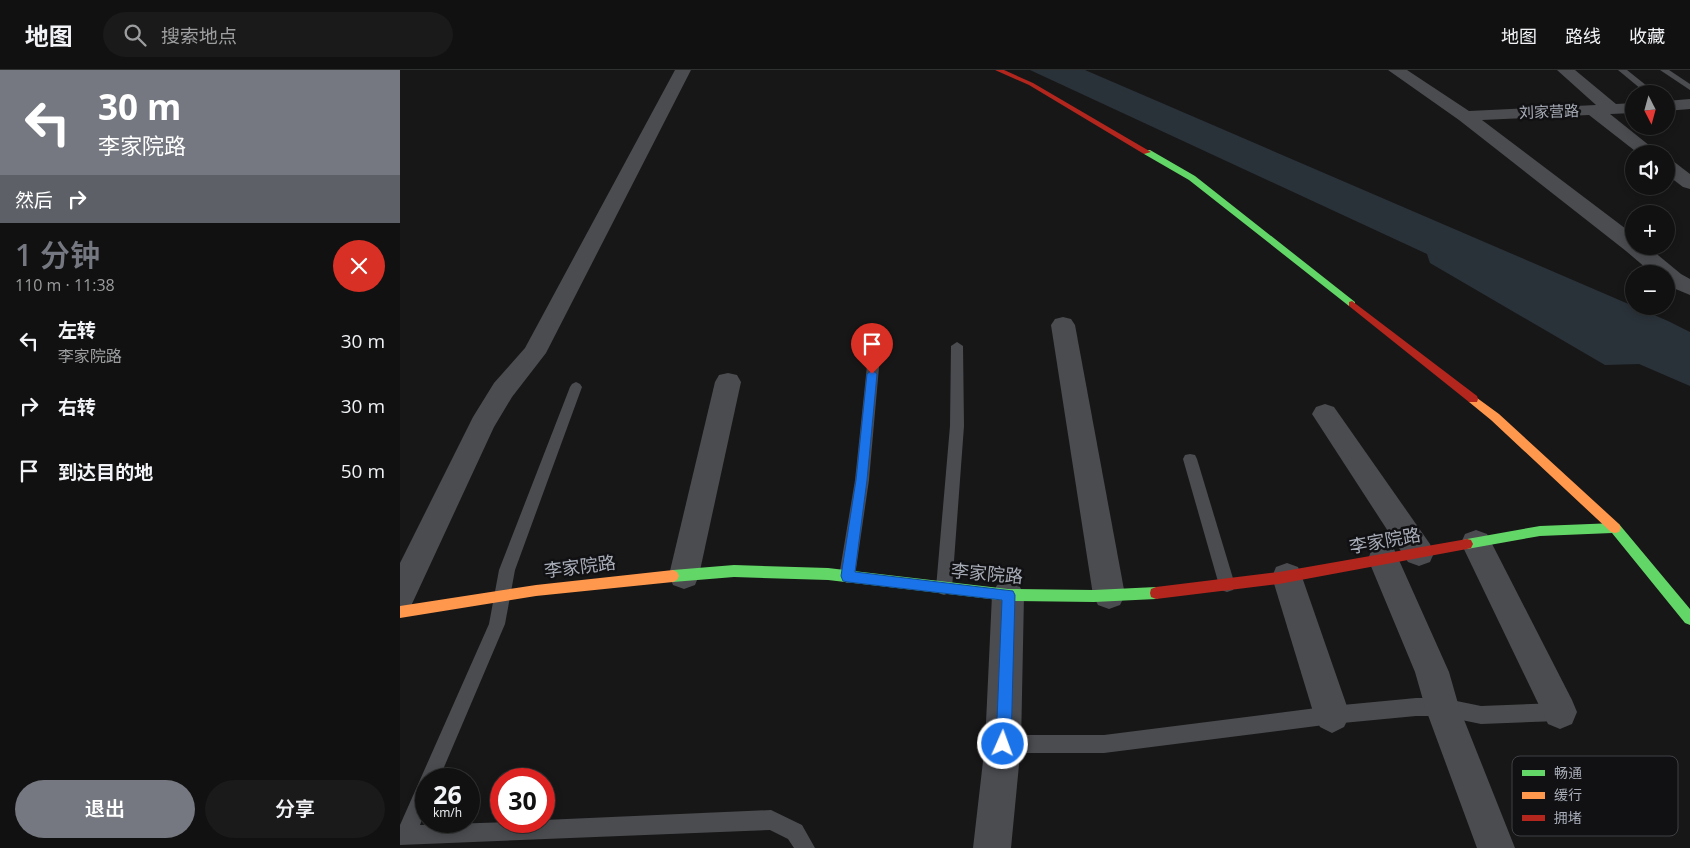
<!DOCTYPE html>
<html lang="zh">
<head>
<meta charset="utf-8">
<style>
	:root { --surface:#111; --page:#1a1a1a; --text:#f1f3f6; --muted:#9c9d9f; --line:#303131; --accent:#757880 }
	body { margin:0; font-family:"Open Sans","Noto Sans SC",sans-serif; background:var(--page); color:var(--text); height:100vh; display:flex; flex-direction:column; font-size:19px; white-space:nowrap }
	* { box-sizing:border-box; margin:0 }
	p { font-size:16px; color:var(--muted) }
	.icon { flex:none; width:28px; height:28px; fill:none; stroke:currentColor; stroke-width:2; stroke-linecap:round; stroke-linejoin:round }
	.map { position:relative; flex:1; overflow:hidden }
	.drawer { display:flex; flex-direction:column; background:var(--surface); width:400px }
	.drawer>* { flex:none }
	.guide { background:#757880; color:#fff; overflow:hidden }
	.needle { width:32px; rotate:174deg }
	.controls { position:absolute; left:1225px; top:15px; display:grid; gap:10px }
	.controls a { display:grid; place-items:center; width:50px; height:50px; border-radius:50%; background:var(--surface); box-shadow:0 2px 8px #0003,0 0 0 1px var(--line); font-size:25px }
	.speed { position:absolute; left:15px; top:698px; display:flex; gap:10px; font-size:25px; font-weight:700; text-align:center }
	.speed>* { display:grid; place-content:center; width:65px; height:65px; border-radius:50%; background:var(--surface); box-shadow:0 2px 8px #0003,0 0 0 1px var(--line); line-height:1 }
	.speed small { font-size:12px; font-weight:400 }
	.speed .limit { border:8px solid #d22; background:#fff; color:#111 }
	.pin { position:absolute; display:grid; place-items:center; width:42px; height:42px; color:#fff; margin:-51px -21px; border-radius:50% 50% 50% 0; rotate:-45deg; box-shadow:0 0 5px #0007 }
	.pin .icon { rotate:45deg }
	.me { position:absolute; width:55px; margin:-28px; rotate:2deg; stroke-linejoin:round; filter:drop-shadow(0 0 4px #0008) }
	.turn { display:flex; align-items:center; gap:18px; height:105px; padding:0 15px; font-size:22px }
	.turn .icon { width:65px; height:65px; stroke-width:2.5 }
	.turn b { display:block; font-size:35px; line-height:42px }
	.then { display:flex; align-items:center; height:48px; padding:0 15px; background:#0003; gap:10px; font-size:19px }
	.round { display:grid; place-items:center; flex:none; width:52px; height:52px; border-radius:26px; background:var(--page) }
	.head { display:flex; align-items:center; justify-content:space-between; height:85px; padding:0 15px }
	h1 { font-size:30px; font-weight:600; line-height:38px; color:var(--accent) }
	.action { display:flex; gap:10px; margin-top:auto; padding:10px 15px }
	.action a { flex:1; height:58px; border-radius:30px; background:var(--accent); color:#fff; font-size:20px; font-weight:600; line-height:58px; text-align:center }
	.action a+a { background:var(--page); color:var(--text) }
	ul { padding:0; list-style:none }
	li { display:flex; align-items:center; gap:15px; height:65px; padding:0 15px }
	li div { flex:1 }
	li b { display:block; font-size:19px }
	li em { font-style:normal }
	header { display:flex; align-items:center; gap:30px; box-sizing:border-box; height:70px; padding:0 25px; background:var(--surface); border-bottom:1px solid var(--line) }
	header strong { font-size:24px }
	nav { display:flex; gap:28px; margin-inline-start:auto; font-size:18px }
	.search { width:350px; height:45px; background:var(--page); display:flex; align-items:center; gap:12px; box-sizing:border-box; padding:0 18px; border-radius:28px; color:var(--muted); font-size:19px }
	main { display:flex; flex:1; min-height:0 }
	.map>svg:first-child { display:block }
</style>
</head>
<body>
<header>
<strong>地图</strong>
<div class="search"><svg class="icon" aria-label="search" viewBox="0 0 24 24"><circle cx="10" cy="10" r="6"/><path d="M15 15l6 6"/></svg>搜索地点</div>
<nav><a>地图</a><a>路线</a><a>收藏</a></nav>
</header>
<main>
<section class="drawer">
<div class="guide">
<div class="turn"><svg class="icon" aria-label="left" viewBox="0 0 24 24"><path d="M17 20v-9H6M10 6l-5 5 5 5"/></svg><div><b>30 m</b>李家院路</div></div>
<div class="then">然后<svg class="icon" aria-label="right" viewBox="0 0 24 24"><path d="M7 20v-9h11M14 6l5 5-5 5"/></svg></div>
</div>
<div class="head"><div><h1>1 分钟</h1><p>110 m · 11:38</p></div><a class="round" style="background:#d93025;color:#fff"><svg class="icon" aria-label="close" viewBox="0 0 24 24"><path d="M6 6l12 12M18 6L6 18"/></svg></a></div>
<ul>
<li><svg class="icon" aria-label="left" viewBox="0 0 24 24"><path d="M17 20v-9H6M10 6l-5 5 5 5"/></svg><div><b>左转</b><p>李家院路</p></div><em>30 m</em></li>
<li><svg class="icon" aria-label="right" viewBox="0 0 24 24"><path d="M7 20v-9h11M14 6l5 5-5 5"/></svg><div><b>右转</b></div><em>30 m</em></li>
<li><svg class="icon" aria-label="arrive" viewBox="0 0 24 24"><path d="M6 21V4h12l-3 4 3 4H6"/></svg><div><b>到达目的地</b></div><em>50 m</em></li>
</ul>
<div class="action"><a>退出</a><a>分享</a></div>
</section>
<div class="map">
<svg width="1290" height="778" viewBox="0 0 1290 778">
	<rect width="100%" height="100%" fill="#171717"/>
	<path fill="#2a3239" d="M630,0H685L1268,251L1290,262V316L1239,294L1205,295L1030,193L1027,184Z"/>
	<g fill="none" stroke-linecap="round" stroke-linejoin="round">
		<g fill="#4b4c50" fill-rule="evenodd">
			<path d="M1218,0H1227L1257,24H1247Z"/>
			<path d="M1260,0H1269L1290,14V20Z"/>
			<path d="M557,272L563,276L564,356L552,518L550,523L544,525L538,523L536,518L550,356L551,276Z"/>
			<path d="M474,282L480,286L469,410L455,506L452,511L447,513L442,511L439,506L455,410L468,286Z"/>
			<path d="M176,312L180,314L182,317L115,500L105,554L39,709H26V739L20,755L144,751V750L371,740L402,755L415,778H394L388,769L370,760L0,775V755L89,554L99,500L170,317L172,314Z"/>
			<path d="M790,384L795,385L797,389L835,515L833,520L827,522L821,520L819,515L783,389L785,385Z"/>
			<path d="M1016,628H1042L1081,636L1159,633L1165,636L1168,642L1165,648L1159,651L1081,654L1042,646H1016L932,654L704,683H604L598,680L595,674L598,668L604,665H704L932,636Z"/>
		</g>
		<g fill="#4b4c50" fill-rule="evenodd">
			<path d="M275,0H291L146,283L112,327L94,357L11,536L0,540V493L73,347L94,313L125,278Z"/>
			<path d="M988,0H1007L1069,41L1196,35L1157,0H1175L1216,34L1234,33V43L1210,44L1260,84H1239L1189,45L1082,50L1234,165V176H1247L1281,204L1290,209V225L1266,215V204H1253L1226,181L1059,50Z"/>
			<path d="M1290,29V39L1266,41V31Z"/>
			<path d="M1266,89L1273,91L1290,104V119L1283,117L1266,104Z"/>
			<path d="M663,247L671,249L675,255L725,525L720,535L709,539L698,535L693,525L651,255L655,249Z"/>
			<path d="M328,303L337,305L341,312L299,505L295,515L284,519L273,515L269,505L315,312L319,305Z"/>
			<path d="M925,334L934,337L1030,474L1034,483L1030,492L1019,496L1008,492L912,344L916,337Z"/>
			<path d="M1076,460L1087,464L1172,630L1177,642L1172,654L1160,659L1148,654L1061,473L1065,464Z"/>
			<path d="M983,476L994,479L1049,602L1059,637L1115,778H1077L1025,637L1015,602L968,489L972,479Z"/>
			<path d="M887,493L898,497L902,507L950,645L944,657L932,663L920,657L914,645L872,507L876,497Z"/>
			<path d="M608,511L619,515L624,525L621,674L611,778H573L585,674L592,525L597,515Z"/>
		</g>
		<g fill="#63d668" fill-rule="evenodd">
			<path d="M744,80H750L795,106L955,232V236H949L789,110L744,84Z"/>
			<path d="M1215,453L1219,454L1290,539V555L1285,553L1212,463L1140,466L1067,479L1063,478L1061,474L1063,470L1067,469L1140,456Z"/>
			<path d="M334,495L428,498L608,519L694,520L756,517L761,519L762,523L761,527L756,529L694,532L608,531L428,510L334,507L273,512L269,510L267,506L269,502L273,500Z"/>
		</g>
		<g fill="#ff974d" fill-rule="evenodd">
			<path d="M1073,325L1099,344L1219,454L1221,458L1219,462L1215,463L1211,462L1091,350L1069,332L1068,329L1069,326Z"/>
			<path d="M273,500L277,502L279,506L277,510L273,512L136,526L0,548V536L136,515Z"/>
		</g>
		<g fill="#b3261e" fill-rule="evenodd">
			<path d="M595,0H604L633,13L751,82L744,84L629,15Z"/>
			<path d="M952,231L1077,326L1078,329L1077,332H1069L949,236V232Z"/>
			<path d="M1067,469L1071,470L1073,474L1071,478L1067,479L879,514L756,529L751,527L750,523L751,519L756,517L879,502Z"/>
		</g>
	</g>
	<path fill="#1a73e8" stroke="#114b97" d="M472,300L477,304L467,410L455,502L613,521L615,525L611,674L608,679L603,681L598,679L596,674L602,530L448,512L443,511L441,506L456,410L467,304Z"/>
	<g text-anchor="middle" stroke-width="5" stroke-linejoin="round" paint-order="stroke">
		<g font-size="15" fill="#a8adb8" stroke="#111113">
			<text transform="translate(1149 42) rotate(-2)" y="5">刘家营路</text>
		</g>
		<g font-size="18" fill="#a8adb8" stroke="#111113">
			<text transform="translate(985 471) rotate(-10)" y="6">李家院路</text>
			<text transform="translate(180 497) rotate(-7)" y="6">李家院路</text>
			<text transform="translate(587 504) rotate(5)" y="6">李家院路</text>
		</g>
	</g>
	<rect x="1112" y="686" width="166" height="80" rx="8" fill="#111113" stroke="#3e4045" stroke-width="1"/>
	<rect x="1122" y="700" width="23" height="6" fill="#63d668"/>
	<rect x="1122" y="722" width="23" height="7" fill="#ff974d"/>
	<rect x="1122" y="745" width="23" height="6" fill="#b3261e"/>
	<g font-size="14" fill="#a8adb8">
		<text x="1154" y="708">畅通</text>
		<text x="1154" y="730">缓行</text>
		<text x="1154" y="753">拥堵</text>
	</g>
</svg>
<div class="controls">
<a><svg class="needle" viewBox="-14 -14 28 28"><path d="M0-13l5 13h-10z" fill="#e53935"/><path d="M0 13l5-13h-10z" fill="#9c9d9f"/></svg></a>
<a><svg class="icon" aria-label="sound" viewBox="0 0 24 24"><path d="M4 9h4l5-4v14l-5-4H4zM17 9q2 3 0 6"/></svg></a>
<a>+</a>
<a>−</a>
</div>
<div class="speed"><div>26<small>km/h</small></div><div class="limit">30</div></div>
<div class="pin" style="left:472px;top:304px;background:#d93025"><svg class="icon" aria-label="arrive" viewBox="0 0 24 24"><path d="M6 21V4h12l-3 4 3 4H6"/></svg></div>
<svg class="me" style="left:603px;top:674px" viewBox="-20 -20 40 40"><circle r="17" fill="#1a73e8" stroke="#fff" stroke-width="3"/><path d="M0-11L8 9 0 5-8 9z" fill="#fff"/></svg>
</div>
</main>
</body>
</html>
